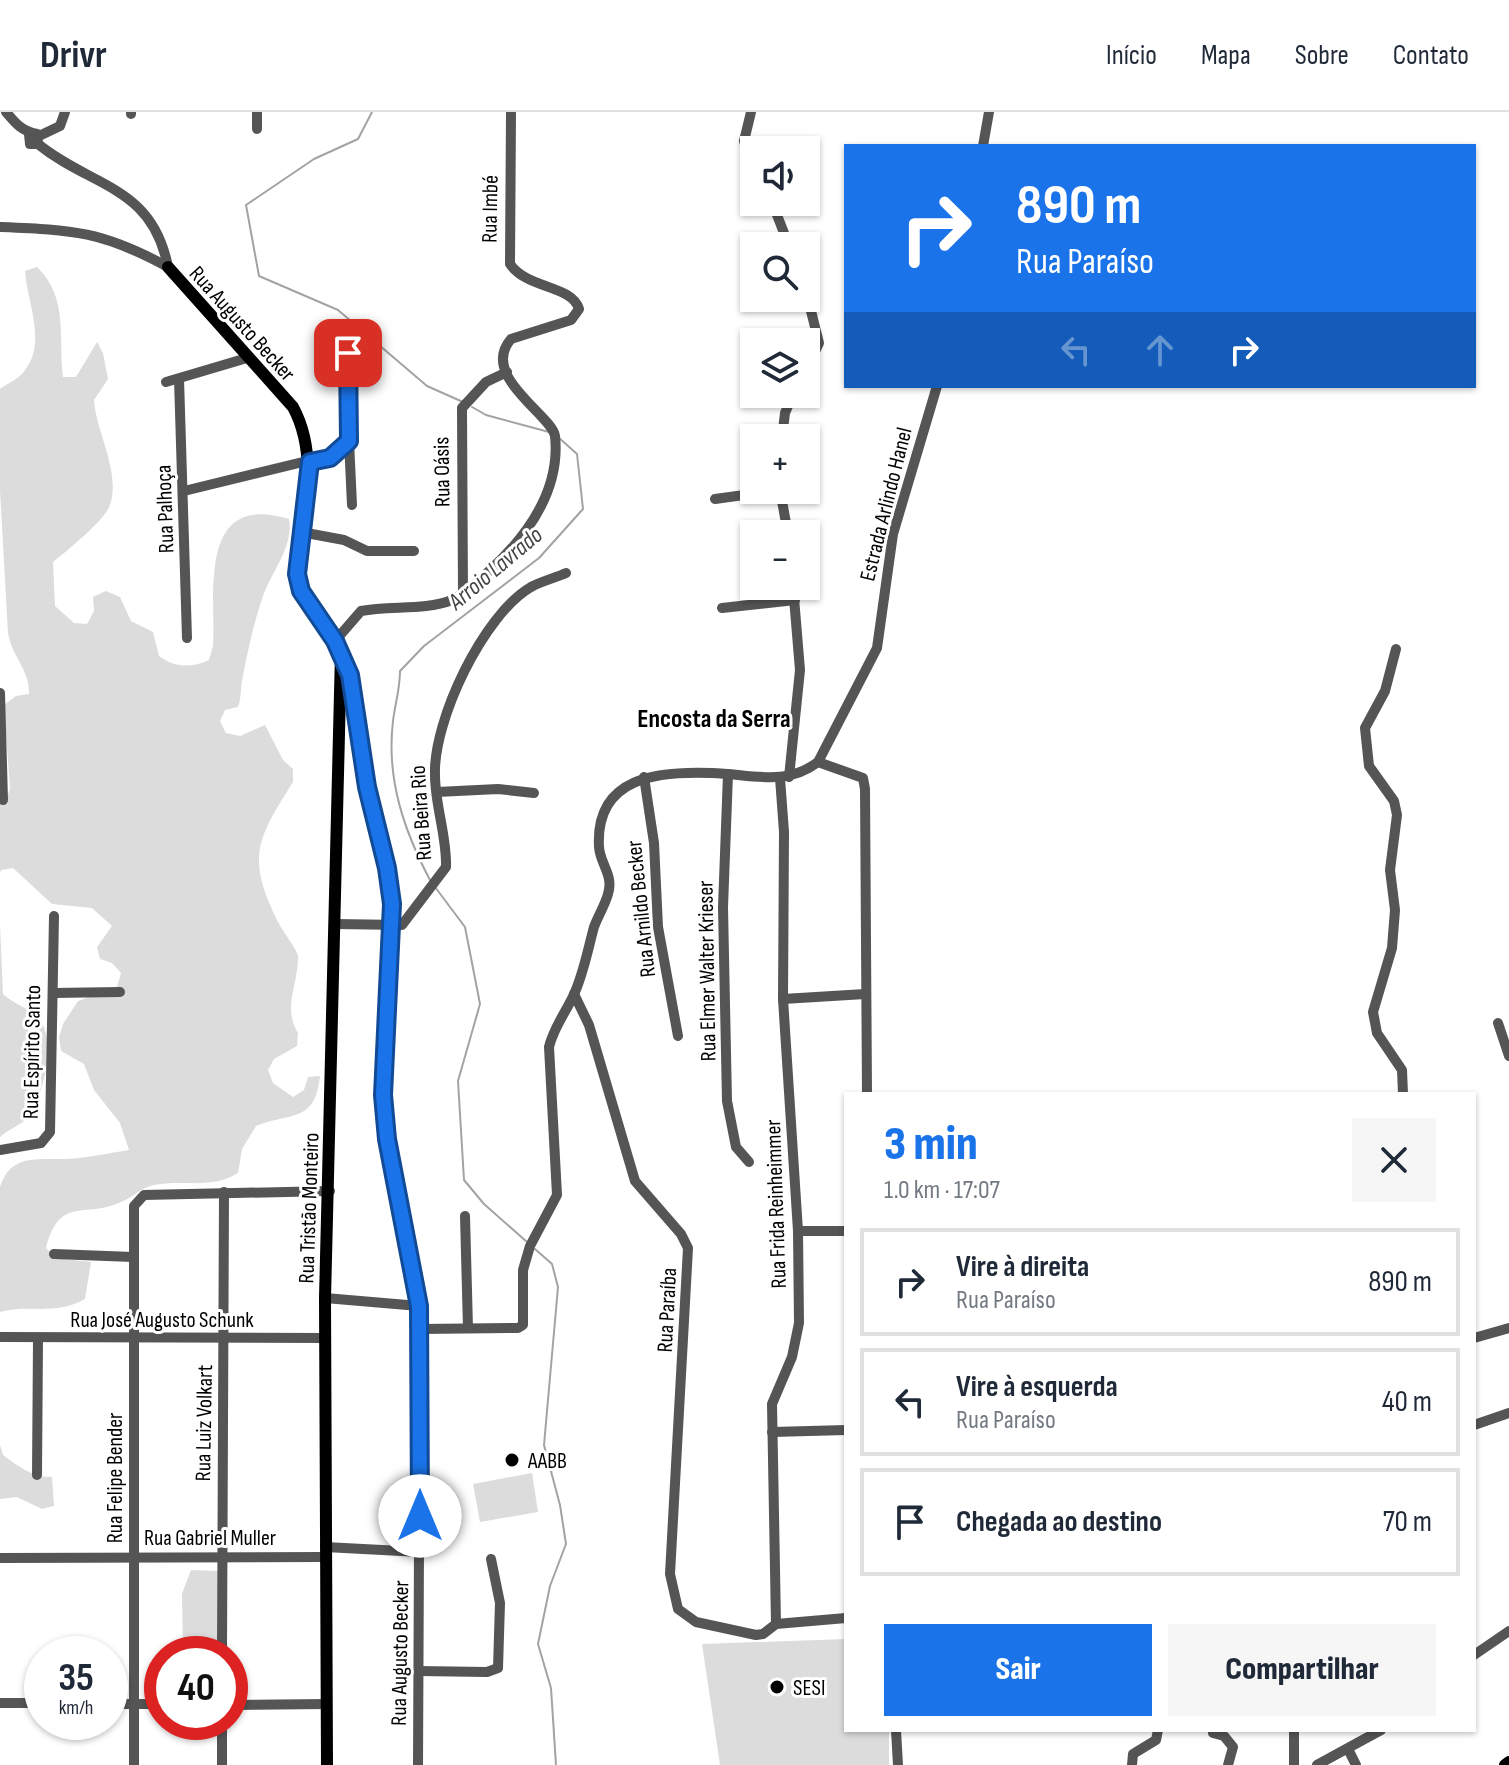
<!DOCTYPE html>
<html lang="pt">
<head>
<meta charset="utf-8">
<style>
	:root { --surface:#fff; --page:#f6f6f7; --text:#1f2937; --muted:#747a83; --line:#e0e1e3; --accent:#1a73e8 }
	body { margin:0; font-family:"Sofia Sans Condensed",sans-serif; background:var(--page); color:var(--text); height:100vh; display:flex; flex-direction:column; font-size:30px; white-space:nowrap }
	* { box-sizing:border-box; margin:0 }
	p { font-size:26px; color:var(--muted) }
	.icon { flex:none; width:44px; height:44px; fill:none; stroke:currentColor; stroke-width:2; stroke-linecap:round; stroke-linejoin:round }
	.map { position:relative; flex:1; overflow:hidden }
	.side { position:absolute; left:844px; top:980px; width:632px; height:640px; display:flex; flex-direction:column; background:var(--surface); border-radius:0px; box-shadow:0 2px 6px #0004 }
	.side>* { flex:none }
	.hud { position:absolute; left:844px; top:32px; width:632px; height:244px; border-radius:0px; box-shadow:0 2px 6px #0004; background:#1a73e8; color:#fff; overflow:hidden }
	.controls { position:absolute; left:740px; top:24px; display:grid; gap:16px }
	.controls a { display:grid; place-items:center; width:80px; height:80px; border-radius:0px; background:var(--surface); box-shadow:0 2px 6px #0004; font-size:40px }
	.speed { position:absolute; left:24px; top:1524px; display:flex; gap:16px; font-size:40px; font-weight:700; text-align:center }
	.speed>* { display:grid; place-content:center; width:104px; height:104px; border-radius:50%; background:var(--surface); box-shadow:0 2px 6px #0004; line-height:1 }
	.speed small { font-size:20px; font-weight:400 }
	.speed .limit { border:12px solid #d22; background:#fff; color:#111 }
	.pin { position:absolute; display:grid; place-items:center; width:68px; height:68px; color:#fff; margin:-34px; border-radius:16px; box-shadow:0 4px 12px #0006 }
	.me { position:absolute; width:88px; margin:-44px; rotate:0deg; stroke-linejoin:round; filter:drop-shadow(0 0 6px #0008) }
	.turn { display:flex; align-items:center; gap:28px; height:168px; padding:0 40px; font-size:36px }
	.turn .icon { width:104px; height:104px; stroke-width:2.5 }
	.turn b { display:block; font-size:56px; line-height:68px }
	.lanes { display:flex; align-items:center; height:76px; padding:0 40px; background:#0003; justify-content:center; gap:40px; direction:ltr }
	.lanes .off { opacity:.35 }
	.round { display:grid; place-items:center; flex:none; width:84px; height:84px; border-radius:0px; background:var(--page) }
	.headline { display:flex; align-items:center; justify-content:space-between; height:136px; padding:0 40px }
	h1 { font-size:48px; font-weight:800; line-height:60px; color:var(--accent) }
	.primary-button { display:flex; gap:16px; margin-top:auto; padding:16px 40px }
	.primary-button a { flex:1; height:92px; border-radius:0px; background:var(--accent); color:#fff; font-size:32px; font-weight:800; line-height:92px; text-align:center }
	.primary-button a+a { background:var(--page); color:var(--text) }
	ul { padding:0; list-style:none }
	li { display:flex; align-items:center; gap:24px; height:108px; margin:0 16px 12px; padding:0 24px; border:4px solid var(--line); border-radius:0px }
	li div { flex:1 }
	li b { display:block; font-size:30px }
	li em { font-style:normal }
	header { display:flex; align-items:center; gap:48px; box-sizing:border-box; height:112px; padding:0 40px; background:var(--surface); border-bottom:2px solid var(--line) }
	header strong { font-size:38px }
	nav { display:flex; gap:44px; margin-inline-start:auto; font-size:28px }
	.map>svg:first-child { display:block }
</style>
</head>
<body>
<header>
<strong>Drivr</strong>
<nav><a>Início</a><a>Mapa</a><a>Sobre</a><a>Contato</a></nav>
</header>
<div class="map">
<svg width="1509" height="1653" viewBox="0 0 1509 1653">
	<rect width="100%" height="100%" fill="#fff"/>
	<g fill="#dcdcdc">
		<path d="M37,155C69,186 58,225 63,265H76L97,230L103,241L108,267L94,288C96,320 121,360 110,393C105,408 67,439 53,450L55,494L74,511L87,512L94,499L93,485L106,479L120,485L131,509L153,520L159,544C175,556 191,556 209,548L213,534C216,481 197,379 289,407C294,434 272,459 263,484C254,510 248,537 243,564C240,575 242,584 238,595L225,598L220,609L226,621L240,624L265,613L283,648L293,657V670C258,726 246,744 276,806C282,819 292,830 298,843C299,871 282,896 298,921L297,934L274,947L268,958L273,971L293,985L304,978L308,965L320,964C315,1012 290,1000 256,1014L242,1037L238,1061C211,1078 183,1067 154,1073C142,1075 132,1086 121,1090C84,1107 60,1083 46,1136L56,1146L91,1150L85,1187C56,1204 30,1192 0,1200V1075C11,1041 38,1048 67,1047C87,1046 109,1041 129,1038L120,1011L94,978L84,952L61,939L59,925L63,912L78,889L117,875L121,861L112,851L100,847L97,835L112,814L92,796L52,792L13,756L1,758L0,762V687L5,690L10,677L4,593L16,584L29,582C30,558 12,545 8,521L0,379V277C8,271 19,267 25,258C47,230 27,190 25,159Z"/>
		<path d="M0,813L3,882C14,892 29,896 39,907C57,929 44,975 33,998C27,1011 10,1016 0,1025Z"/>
		<path d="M0,1333L3,1343C18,1354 33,1366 52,1365L54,1394L42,1397L17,1385L0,1387Z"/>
		<path d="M532,1361L538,1400L480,1410L473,1372Z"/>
		<path d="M191,1458L218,1459L219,1542H183L182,1482Z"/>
		<path d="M846,1527V1618H889V1653H720L702,1532Z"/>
	</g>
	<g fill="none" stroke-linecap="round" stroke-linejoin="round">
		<g stroke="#a3a3a3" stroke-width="2">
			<path d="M372,0L358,27L314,47L246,93L259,164L338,198L427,274L463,290"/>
			<path d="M472,295L486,303L549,320"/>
			<path d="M431,770C404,719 386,667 393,609C395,592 400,577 400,559L424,534L539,446L583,397L577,342L558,325"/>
			<path d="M435,775L465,815L480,892L458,969L464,1068L484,1092L527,1130"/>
			<path d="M535,1137L552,1152L558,1175L544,1333L560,1393L566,1432L550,1474L538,1532L551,1576L556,1653"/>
		</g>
		<g stroke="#555" stroke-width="10">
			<path d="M6,0C17,13 22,19 37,22L38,32"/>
			<path d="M131,0V2"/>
			<path d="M751,0L744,29L754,64"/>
			<path d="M257,17V0"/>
			<path d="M29,22L30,32H38C92,76 152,73 168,155"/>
			<path d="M39,24L60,14L65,0"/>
			<path d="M983,34L989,0"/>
			<path d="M772,90L789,134"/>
			<path d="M0,115C73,118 102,119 168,155"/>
			<path d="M806,179L819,231L806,258"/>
			<path d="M179,267L187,526"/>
			<path d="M166,270L247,246"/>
			<path d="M782,326L785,301L793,282"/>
			<path d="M349,329L352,393"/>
			<path d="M780,378L788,422"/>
			<path d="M184,379L336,342L349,329L348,241"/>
			<path d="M715,387L780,378"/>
			<path d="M301,420L344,428L367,439H414"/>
			<path d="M463,483L462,296L486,270L507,260"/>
			<path d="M722,496L795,488"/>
			<path d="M335,529L361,499C390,493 424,499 452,488C466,482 475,471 486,462C525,427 561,380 555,324C552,303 479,264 511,227L571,208L579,197C572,173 527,177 510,152L511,0"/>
			<path d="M1396,537L1385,579L1365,616L1369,654L1394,689L1397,703L1390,758L1395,798L1392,836L1373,900L1377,921L1402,958L1403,982"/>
			<path d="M342,543L350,563L367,675L387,756L392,792L383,983L387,1027L419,1194L420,1217L418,1653"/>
			<path d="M0,581L3,688"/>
			<path d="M818,650L863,666L865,677L867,982"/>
			<path d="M728,662L723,795L727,989L736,1035L749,1050"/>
			<path d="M644,665L654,731L658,815L678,924"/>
			<path d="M789,665L800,558L793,474"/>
			<path d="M437,680L498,677L534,681"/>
			<path d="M335,812L402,813L446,755C447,724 435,694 435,663C433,609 483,503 531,475C542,469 555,466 566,461"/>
			<path d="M53,881L120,880"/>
			<path d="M574,882L589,913L635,1069L681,1122L688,1136L670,1462L678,1497L696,1510L756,1523L763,1522L776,1512L846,1506"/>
			<path d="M783,887L865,882"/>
			<path d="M1498,911L1509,944"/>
			<path d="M0,1038L41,1031L50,1020L54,804"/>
			<path d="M465,1104L468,1216"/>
			<path d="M798,1119H846"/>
			<path d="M54,1142L133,1145"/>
			<path d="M325,1186L419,1194"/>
			<path d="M420,1217L518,1216L523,1213V1158L530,1134L557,1083L549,935C554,914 567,899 575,880C584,859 588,837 594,815C598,804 605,793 608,782C614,763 600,752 599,735C595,664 659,659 712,661C751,662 785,675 818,650L877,536L893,422L937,274"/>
			<path d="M0,1225L325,1226"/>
			<path d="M1474,1226L1509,1216"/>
			<path d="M1474,1313L1509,1301"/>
			<path d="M772,1320L846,1318"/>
			<path d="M37,1363L38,1228"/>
			<path d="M325,1435L420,1440"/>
			<path d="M0,1446L324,1445"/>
			<path d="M776,1512L772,1292L792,1245L799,1211L798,1119L783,887L784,720L780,666"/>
			<path d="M222,1542L224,1080"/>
			<path d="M1474,1543L1509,1519"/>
			<path d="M418,1559L487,1560L498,1556L500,1491L491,1447"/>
			<path d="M0,1591H42"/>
			<path d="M110,1592H162"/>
			<path d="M230,1593L327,1592"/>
			<path d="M222,1610V1653"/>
			<path d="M896,1618L898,1653"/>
			<path d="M1294,1618V1653"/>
			<path d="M1213,1621L1224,1624L1233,1635L1228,1653"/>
			<path d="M1348,1637L1356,1653"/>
			<path d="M134,1653V1094L144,1083L330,1079"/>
			<path d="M1132,1653L1133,1642L1156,1628L1158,1618"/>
			<path d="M1317,1653L1381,1618"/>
		</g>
		<g stroke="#000" stroke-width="12">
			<path d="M168,155L293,295C321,347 302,407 297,462L301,479L341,541L325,1186L327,1653"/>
			<path d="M1505,1653L1509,1650"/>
		</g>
	</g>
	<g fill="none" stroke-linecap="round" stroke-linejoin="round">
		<g stroke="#114b97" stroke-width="20">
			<path id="route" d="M348,241L349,329L330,346L310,350L297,462L301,479L335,529L350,563L367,675L387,756L392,792L383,983L387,1027L419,1194L420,1404"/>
		</g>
		<use href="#route" stroke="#1a73e8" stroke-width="14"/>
	</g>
	<g fill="#000" stroke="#fff" stroke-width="3">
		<circle cx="512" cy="1348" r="8"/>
		<circle cx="777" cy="1575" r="8"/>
	</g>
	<g text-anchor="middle" stroke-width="6" stroke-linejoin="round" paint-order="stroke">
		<g font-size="22" fill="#000" stroke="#fff">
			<text transform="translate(489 97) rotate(-89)" y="8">Rua Imbé</text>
			<text transform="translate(243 211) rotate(48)" y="8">Rua Augusto Becker</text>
			<text transform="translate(441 360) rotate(-91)" y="8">Rua Oásis</text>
			<text transform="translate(885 392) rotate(-76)" y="8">Estrada Arlindo Hanel</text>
			<text transform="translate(164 397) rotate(-92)" y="8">Rua Palhoça</text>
			<text transform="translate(420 701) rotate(-94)" y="8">Rua Beira Rio</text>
			<text transform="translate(640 797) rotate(-96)" y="8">Rua Arnildo Becker</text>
			<text transform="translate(706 859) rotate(-91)" y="8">Rua Elmer Walter Krieser</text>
			<text transform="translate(31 940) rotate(-89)" y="8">Rua Espírito Santo</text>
			<text transform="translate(775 1092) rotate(-92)" y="8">Rua Frida Reinheimmer</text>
			<text transform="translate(308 1096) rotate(-88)" y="8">Rua Tristão Monteiro</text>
			<text transform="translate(666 1198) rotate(-87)" y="8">Rua Paraíba</text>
			<text x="162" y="1215">Rua José Augusto Schunk</text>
			<text transform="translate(203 1311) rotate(-89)" y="8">Rua Luiz Volkart</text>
			<text transform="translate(114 1366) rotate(-90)" y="8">Rua Felipe Bender</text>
			<text x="210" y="1433">Rua Gabriel Muller</text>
			<text transform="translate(399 1541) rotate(-89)" y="8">Rua Augusto Becker</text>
		</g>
		<g font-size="22" fill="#000" stroke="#fff" text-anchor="start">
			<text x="528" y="1356">AABB</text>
			<text x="793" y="1583">SESI</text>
		</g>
		<g font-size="24" font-style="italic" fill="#444" stroke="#fff">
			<text transform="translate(495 456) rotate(-40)" y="8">Arroio Lavrado</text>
		</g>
		<g font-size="26" font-weight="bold" fill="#000" stroke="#fff">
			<text x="714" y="615">Encosta da Serra</text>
		</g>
	</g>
</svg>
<div class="controls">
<a><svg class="icon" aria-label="sound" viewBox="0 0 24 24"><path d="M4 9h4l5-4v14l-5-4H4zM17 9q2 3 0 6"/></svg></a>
<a><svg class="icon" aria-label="search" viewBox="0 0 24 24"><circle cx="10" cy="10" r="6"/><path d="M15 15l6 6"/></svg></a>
<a><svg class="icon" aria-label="layers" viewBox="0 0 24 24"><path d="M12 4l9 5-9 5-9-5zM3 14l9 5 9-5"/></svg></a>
<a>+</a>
<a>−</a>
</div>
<div class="speed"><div>35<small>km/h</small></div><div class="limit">40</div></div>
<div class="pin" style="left:348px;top:241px;background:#d93025"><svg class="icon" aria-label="arrive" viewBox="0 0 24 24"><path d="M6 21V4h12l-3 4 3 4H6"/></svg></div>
<svg class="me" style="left:420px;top:1404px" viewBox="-20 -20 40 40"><circle r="19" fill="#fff"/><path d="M0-13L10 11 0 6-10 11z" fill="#1a73e8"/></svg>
<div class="hud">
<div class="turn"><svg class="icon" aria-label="right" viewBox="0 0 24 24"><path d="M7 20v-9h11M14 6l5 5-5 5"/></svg><div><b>890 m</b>Rua Paraíso</div></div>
<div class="lanes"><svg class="icon off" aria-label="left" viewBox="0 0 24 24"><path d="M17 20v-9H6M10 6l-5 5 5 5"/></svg><svg class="icon off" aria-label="ahead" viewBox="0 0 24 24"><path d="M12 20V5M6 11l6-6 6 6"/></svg><svg class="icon" aria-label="right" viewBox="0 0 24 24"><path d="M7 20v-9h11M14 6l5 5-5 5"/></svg></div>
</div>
<section class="side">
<div class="headline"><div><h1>3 min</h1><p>1.0 km · 17:07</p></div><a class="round"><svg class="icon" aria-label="close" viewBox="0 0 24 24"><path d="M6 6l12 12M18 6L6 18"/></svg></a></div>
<ul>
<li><svg class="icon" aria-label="right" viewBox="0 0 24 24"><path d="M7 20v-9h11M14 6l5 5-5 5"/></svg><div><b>Vire à direita</b><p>Rua Paraíso</p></div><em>890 m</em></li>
<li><svg class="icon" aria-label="left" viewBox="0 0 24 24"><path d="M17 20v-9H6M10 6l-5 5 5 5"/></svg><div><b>Vire à esquerda</b><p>Rua Paraíso</p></div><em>40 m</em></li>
<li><svg class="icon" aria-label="arrive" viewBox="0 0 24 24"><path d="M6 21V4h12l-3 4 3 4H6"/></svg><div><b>Chegada ao destino</b></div><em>70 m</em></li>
</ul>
<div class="primary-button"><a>Sair</a><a>Compartilhar</a></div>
</section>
</div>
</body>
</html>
